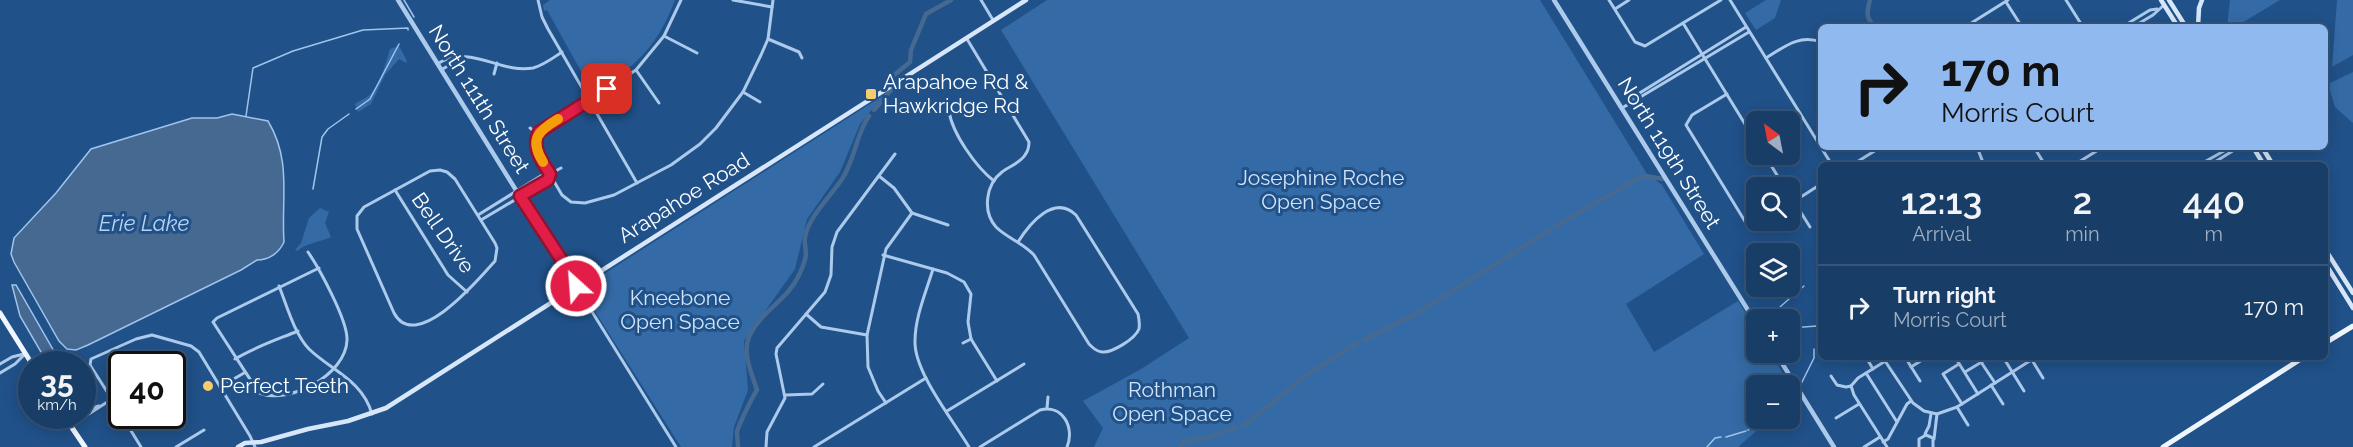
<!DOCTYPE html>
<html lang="en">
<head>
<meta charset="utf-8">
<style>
	:root { --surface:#183d67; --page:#21446d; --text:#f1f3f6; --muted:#9faec0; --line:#36567b }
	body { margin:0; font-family:Raleway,sans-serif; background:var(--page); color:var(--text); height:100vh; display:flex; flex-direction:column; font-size:22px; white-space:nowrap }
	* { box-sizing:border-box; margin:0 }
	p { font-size:20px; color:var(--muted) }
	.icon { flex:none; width:33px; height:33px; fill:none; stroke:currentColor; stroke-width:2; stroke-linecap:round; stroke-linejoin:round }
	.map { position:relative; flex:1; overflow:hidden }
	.sheet { position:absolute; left:1818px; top:162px; width:510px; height:198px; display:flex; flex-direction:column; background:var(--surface); border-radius:9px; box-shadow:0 3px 15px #0003,0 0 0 2px var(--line) }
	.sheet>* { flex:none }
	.top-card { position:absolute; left:1818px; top:24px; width:510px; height:126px; border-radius:9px; box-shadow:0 3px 15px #0003,0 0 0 2px var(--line); background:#90b9f0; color:#111; overflow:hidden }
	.needle { width:39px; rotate:328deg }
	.buttons { position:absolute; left:1746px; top:111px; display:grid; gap:12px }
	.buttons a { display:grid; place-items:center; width:54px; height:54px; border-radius:9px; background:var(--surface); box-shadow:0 3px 15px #0003,0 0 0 2px var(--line); font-size:30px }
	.speed { position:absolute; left:18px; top:351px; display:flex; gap:12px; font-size:30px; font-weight:700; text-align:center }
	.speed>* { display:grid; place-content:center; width:78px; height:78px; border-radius:50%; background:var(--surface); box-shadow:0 3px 15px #0003,0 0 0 2px var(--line); line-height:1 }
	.speed small { font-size:15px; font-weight:400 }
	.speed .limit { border:3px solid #111; border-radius:9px; background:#fff; color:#111 }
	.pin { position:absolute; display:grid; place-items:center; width:51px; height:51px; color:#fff; margin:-26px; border-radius:12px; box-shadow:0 3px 9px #0006 }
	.me { position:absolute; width:66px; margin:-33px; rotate:334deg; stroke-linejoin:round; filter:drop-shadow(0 0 4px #0008) }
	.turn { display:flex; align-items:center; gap:21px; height:126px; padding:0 24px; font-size:27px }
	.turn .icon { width:78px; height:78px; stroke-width:2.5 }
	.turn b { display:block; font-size:42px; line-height:51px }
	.eta { display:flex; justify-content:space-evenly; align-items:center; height:102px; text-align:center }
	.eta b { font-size:36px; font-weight:600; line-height:42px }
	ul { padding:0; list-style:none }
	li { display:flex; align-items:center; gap:18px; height:84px; padding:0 24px; border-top:2px solid var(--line) }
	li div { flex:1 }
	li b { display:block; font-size:22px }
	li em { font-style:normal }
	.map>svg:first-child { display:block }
</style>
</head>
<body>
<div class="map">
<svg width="2353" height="447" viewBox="0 0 2353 447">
	<rect width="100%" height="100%" fill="#205189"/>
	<g fill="#346ba6">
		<path d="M550,0H675C657,47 637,65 595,92L591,89L547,10L544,11L543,5Z"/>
		<path d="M1047,0H1540L1647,174L1662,185L1704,254L1626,304L1654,352L1738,301L1756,329V352L1771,353L1796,397L1790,403V386H1756V418L1770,419L1738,447H1094L1103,428L1083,401L1141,369L1189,338L1001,30Z"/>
		<path d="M1766,0H1781L1775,18L1756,30L1745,13Z"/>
		<path d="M2230,0H2280L2235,27H2227Z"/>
		<path d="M2337,0H2353V55L2332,67Z"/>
		<path d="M399,46L407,61L406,63L399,59L385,75L371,104L358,112L355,104C359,101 364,99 367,97C379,90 386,62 390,49Z"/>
		<path d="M2353,72V123L2335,107L2328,84Z"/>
		<path d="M884,95L860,124L840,172L807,219L795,269L744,341L748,390L734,427L732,447H681L584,294L585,286Z"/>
		<path d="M320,208L329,212L325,223L331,237C321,242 303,244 298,251L295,250L301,243L309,218Z"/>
	</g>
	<g fill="#466991" stroke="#9fc5ec" stroke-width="1.5">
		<path d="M232,114L268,121C292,161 281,198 284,242C279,253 269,260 257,260L241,270L88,345L76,350L67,349L59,341L14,262L11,254L14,238L56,193L91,149L192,118H217Z"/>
		<path d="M12,285H16L55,353V357L45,359L20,316Z"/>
	</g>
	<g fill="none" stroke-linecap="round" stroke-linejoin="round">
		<g stroke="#9fc5ec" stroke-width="1.5">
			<path d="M404,0L414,17"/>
			<path d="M356,109L370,99L399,44"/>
			<path d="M246,116L253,68L293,51L363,30L408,28V30"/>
			<path d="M313,189L322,137L328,129L349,114"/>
			<path d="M1771,320L1781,306L1804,286"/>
			<path d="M1790,328L1817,326L1819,328L1817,342"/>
			<path d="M1800,386L1814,358V349"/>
			<path d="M1790,397L1795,391"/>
			<path d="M1748,430L1767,418"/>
			<path d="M1726,437L1746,431"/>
			<path d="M1707,447L1715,438L1721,437"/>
		</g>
		<g stroke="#466991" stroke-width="4.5">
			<path d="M1870,0C1867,11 1865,19 1876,27"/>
			<path d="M887,85V81L910,62L911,50L926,14L951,0"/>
			<path d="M874,110L891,90"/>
			<path d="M1556,226L1639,178L1646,176L1663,179"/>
			<path d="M1364,340L1419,312L1550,230"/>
			<path d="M1243,426L1308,374L1357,343"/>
			<path d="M738,447C738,442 737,437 737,432C738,426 753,396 757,390C752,374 742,353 749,337C759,313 787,300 798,277C801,271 805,262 806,255C806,249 804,242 805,237C809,216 831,196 842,179C855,160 856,134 869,116"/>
			<path d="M1180,447L1185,441L1207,438L1235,428"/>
		</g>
		<g stroke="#accaeb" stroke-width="3">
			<path d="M538,0L542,17L548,29L637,183"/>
			<path d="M681,0L664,36L636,70L551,123L538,134L536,139L538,154L562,195L571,202L585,203L614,195L671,165L700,144L716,128L743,92L761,55L768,39L773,0"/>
			<path d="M733,0L772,7"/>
			<path d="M981,0L993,20"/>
			<path d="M1609,0L1635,42L1645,46L1721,0"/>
			<path d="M1730,0L1832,165"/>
			<path d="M2066,0L2083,27"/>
			<path d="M2006,2L2022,27"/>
			<path d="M1615,9L1629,0"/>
			<path d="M1683,23L1756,142"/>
			<path d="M1965,27L2008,0"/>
			<path d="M2122,27L2150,10L2157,9"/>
			<path d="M2133,27L2153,15L2164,5"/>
			<path d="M664,36L697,53"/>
			<path d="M768,39L799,52L802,58"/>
			<path d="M967,39L1029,142C1029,147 1028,151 1025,155C1020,163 1010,166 1002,172C986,184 982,211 996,227C1007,238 1023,243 1034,255L1089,344C1093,348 1096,351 1102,352C1112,353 1135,339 1139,329C1140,323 1139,319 1138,314L1076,215C1054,194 1030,223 1018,242"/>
			<path d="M1766,58C1784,47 1799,34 1821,42"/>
			<path d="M437,64C471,43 499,74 533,68C544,65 553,58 562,52"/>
			<path d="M441,70L463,57"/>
			<path d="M636,70L659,103"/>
			<path d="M494,74L497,63"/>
			<path d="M743,92L760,102"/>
			<path d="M1727,94L1692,115L1686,125L1746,223L1754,225L1762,220"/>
			<path d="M1627,105L1630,99L1746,27"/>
			<path d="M1622,108L1749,32"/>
			<path d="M949,111C952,133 976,167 994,181"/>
			<path d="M530,128L538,134"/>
			<path d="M1977,147L1984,165"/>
			<path d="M2034,147L2045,165"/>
			<path d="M1764,154L1785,188"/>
			<path d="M1852,165L1881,147"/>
			<path d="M2074,165L2103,147"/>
			<path d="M2199,165L2231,147"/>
			<path d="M2210,165L2239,147"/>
			<path d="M440,170L447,172L455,179L495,243L497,248L495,261C479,279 416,354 394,313L357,229V216L364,207L430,171Z"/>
			<path d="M879,176L894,188L912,213L948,225"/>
			<path d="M395,190L448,275L467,292"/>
			<path d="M1790,195L1810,227"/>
			<path d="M1790,204L1821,184"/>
			<path d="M478,215L544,174H550L561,168"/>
			<path d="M481,220L548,180L550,174"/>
			<path d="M308,252C319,268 348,321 347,340C346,375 289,405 259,393L213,322L217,318L319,268"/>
			<path d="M883,255L947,273L964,282L971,294L968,322L971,339L997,381"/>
			<path d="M933,269C926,292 915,317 915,341C914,372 953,420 969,447"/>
			<path d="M279,286C287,306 294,333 309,349C332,371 362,380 372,414"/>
			<path d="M576,286L676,447"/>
			<path d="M806,314L821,327L867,335"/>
			<path d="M963,343L971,339"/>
			<path d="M1866,357L1873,369"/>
			<path d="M1905,357L1920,381"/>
			<path d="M1955,357L1978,394"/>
			<path d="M2003,357L2024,391"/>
			<path d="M2077,357V358"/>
			<path d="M235,359C255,347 276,340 298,331"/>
			<path d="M2032,360L2043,378"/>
			<path d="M1885,361L1913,403L1924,411L1937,414L1957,407L2036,357"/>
			<path d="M1981,362L1995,383"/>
			<path d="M0,364L12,357L24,354"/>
			<path d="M1959,364L1943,374L1962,404"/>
			<path d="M1911,367L1927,357"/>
			<path d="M1965,372L1990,357"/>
			<path d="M0,373L15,364L25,354"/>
			<path d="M1866,373L1897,422"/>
			<path d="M1831,376L1837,385L1846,387L1851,386"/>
			<path d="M1991,385L2003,404"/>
			<path d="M1851,386L1854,395L1887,447"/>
			<path d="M1851,386L1858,378L1892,357"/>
			<path d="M220,387L244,373"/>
			<path d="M786,395L812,394L823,384"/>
			<path d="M886,403L878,391L868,367L867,335L886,249L912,213"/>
			<path d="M1957,407L1968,425"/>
			<path d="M1047,408L1048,397"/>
			<path d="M82,411L99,406"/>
			<path d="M947,411L1024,364"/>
			<path d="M122,415L90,365L91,359L136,339L152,335L191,346L199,352L250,436L255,447"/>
			<path d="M122,416L141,447"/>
			<path d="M1836,418L1859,404"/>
			<path d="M70,426L112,399"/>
			<path d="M1925,434L1929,426L1931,414"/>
			<path d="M1934,439L1937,414"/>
			<path d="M1883,442L1888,439L1907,404L1911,401"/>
			<path d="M176,447L204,430"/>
			<path d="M766,447L767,432L785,398L776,354L777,348L825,292L831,275L832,247L837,232L895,154"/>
			<path d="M814,447L926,378"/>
			<path d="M980,447L1040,410C1063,404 1075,428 1067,447"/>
			<path d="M1864,447L1880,437"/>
			<path d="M1919,447V439L1926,435L1933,438V447"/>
		</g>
		<g stroke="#accaeb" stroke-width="4.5">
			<path d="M398,0L532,216L569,283L576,286"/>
			<path d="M1554,0L1756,323"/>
			<path d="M537,223L574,279L576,286"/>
			<path d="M1775,352L1834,447"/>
		</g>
		<g stroke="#d7e6f8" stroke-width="4.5">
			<path d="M2161,0L2178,27"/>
			<path d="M2169,0L2186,27"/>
			<path d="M2198,27L2199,8L2202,0"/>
			<path d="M2253,147L2264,165"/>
			<path d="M2262,147L2273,165"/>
			<path d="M2325,249L2353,293"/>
			<path d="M2325,263L2353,308"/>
			<path d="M238,447L245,443L261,442L308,429L348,421L386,408L1026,0"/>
		</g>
		<g stroke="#f0f6fe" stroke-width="5">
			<path d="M0,313L32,364"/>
			<path d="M2325,343L2353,326"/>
			<path d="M64,416L85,447"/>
			<path d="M2163,447L2304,357"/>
		</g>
	</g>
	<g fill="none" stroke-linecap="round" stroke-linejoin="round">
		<g stroke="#92132f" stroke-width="15">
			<path id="route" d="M576,286L574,279L520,196L548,180L550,174C542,161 531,148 539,132L607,89"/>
		</g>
		<use href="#route" stroke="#e11d48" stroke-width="10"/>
		<path stroke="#f59e0b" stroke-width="10" d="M543,162C529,139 538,131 558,119"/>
	</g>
	<g fill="#f8cc6c" stroke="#205189" stroke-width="2">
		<rect x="865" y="88" width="12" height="12" rx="3"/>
		<circle cx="208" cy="386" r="6"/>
	</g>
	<g text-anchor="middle" stroke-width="6" stroke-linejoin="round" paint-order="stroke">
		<g font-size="21" fill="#fff" stroke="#205189" text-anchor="start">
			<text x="883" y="89">Arapahoe Rd &amp;<tspan x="883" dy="24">Hawkridge Rd</tspan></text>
			<text x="220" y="393">Perfect Teeth</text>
		</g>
		<g font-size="21" fill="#fff" stroke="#205189">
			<text transform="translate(479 99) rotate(58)" y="7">North 111th Street</text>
			<text transform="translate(1669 153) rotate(58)" y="7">North 119th Street</text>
			<text transform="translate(684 198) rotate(-32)" y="7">Arapahoe Road</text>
			<text transform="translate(443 233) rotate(55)" y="7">Bell Drive</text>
		</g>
		<g font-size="21" fill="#d0e3f8" stroke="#205189">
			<text x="1321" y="185">Josephine Roche<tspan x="1321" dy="24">Open Space</tspan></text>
			<text x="680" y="305">Kneebone<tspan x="680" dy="24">Open Space</tspan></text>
			<text x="1172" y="397">Rothman<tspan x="1172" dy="24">Open Space</tspan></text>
		</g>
		<g font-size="22" font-style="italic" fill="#b7d4f2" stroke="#205189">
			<text x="144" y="231">Erie Lake</text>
		</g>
	</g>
</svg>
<div class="buttons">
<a><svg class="needle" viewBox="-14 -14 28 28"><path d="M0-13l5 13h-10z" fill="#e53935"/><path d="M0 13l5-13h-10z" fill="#9faec0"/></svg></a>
<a><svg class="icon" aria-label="search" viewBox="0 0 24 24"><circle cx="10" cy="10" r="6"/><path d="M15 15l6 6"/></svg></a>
<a><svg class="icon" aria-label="layers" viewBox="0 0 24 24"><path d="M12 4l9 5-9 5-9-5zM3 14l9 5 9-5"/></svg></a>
<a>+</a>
<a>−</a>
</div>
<div class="speed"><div>35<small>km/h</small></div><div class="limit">40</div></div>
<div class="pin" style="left:607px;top:89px;background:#d93025"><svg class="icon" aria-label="arrive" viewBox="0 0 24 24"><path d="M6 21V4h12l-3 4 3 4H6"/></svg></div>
<svg class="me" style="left:576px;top:286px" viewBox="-20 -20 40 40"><circle r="17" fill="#e11d48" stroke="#fff" stroke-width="3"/><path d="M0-11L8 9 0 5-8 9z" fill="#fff"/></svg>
<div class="top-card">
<div class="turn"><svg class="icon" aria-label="right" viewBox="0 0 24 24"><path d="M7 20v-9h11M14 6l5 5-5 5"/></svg><div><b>170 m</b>Morris Court</div></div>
</div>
<section class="sheet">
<div class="eta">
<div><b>12:13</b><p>Arrival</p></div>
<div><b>2</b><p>min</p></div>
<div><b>440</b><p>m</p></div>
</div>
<ul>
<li><svg class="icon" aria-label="right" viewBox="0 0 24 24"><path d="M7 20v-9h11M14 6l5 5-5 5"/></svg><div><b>Turn right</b><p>Morris Court</p></div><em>170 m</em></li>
</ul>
</section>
</div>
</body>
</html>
